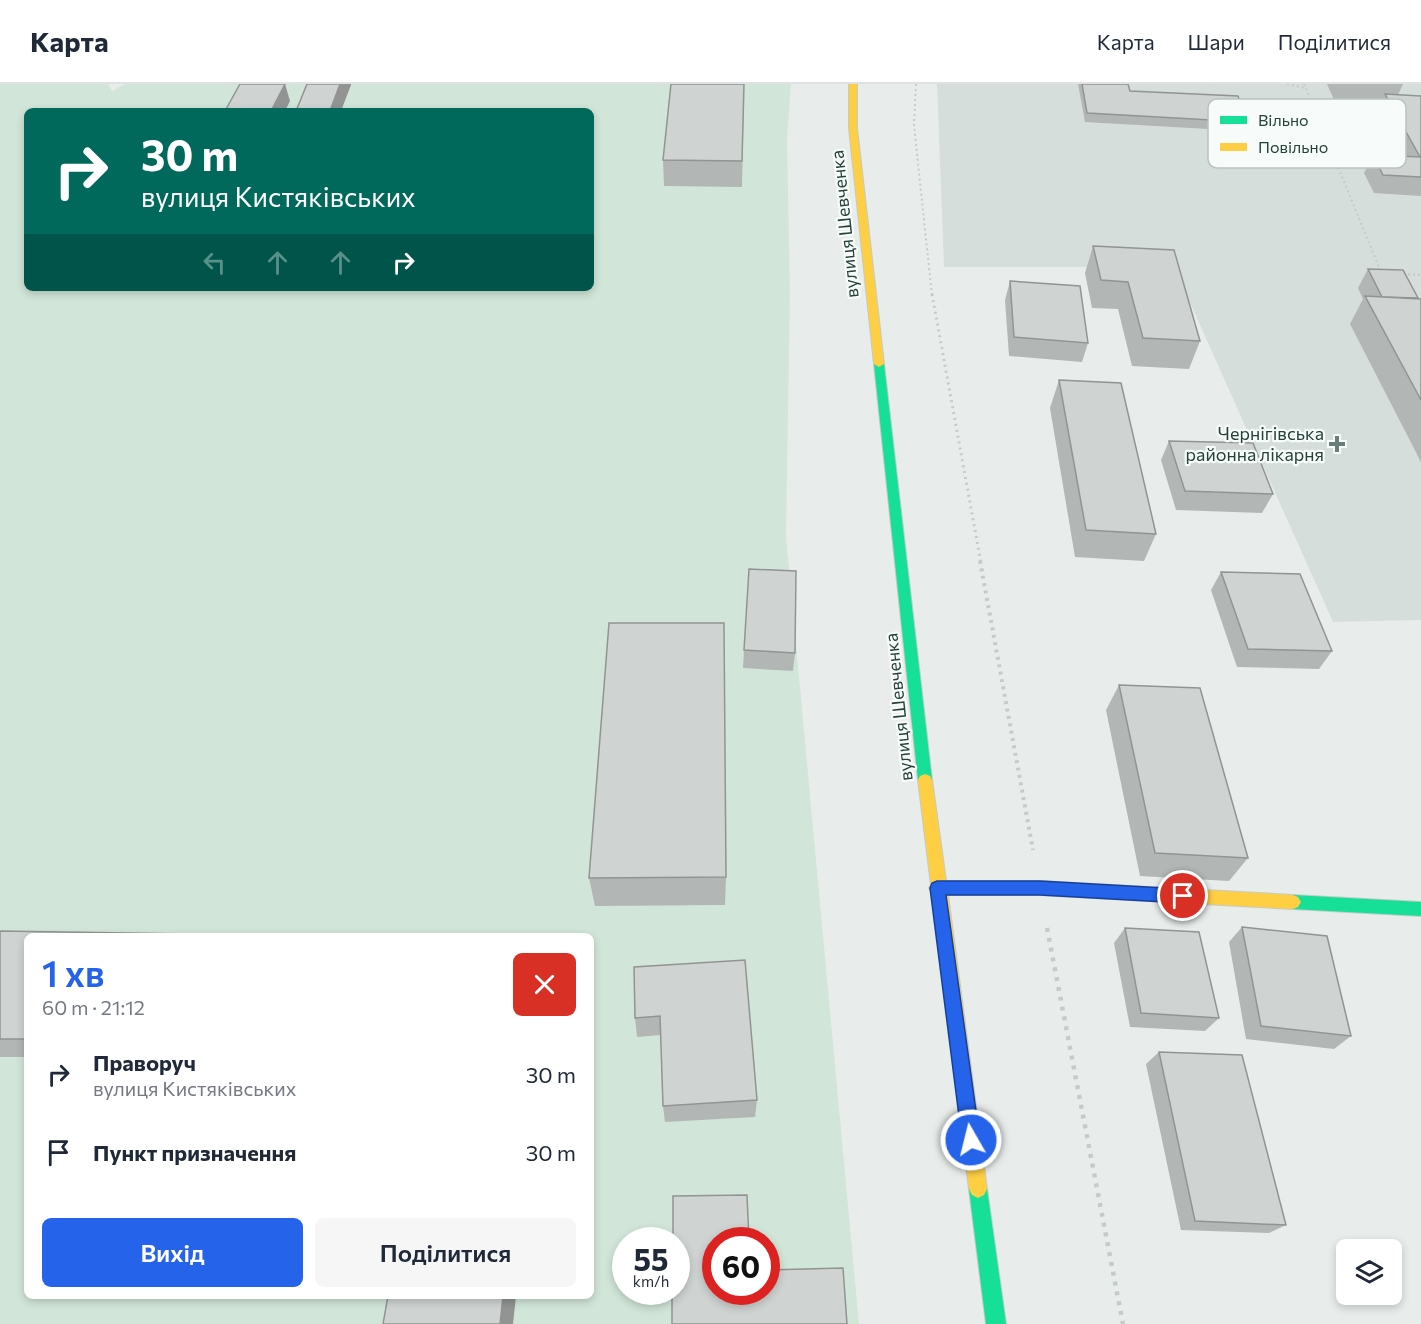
<!DOCTYPE html>
<html lang="uk">
<head>
<meta charset="utf-8">
<style>
	:root { --surface:#fff; --page:#f6f6f7; --text:#1f2937; --muted:#747a83; --line:#e0e1e3; --accent:#2563eb }
	body { margin:0; font-family:Commissioner,sans-serif; background:var(--page); color:var(--text); height:100vh; display:flex; flex-direction:column; font-size:22px; white-space:nowrap }
	* { box-sizing:border-box; margin:0 }
	p { font-size:20px; color:var(--muted) }
	.icon { flex:none; width:33px; height:33px; fill:none; stroke:currentColor; stroke-width:2; stroke-linecap:round; stroke-linejoin:round }
	.map { position:relative; flex:1; overflow:hidden }
	.details { position:absolute; left:24px; top:849px; width:570px; height:366px; display:flex; flex-direction:column; background:var(--surface); border-radius:9px; box-shadow:0 3px 9px #0003 }
	.details>* { flex:none }
	.banner { position:absolute; left:24px; top:24px; width:570px; height:183px; border-radius:9px; box-shadow:0 3px 9px #0003; background:#00695c; color:#fff; overflow:hidden }
	.controls { position:absolute; left:1336px; top:1155px; display:grid; gap:12px }
	.controls a { display:grid; place-items:center; width:66px; height:66px; border-radius:9px; background:var(--surface); box-shadow:0 3px 9px #0003; font-size:30px }
	.speed { position:absolute; left:612px; top:1143px; display:flex; gap:12px; font-size:30px; font-weight:700; text-align:center }
	.speed>* { display:grid; place-content:center; width:78px; height:78px; border-radius:50%; background:var(--surface); box-shadow:0 3px 9px #0003; line-height:1 }
	.speed small { font-size:15px; font-weight:400 }
	.speed .limit { border:9px solid #d22; background:#fff; color:#111 }
	.pin { position:absolute; display:grid; place-items:center; width:51px; height:51px; color:#fff; margin:-26px; border:3px solid #fff; border-radius:50%; box-shadow:0 2px 6px #0007 }
	.me { position:absolute; width:66px; margin:-33px; rotate:352deg; stroke-linejoin:round; filter:drop-shadow(0 0 4px #0008) }
	.turn { display:flex; align-items:center; gap:21px; height:126px; padding:0 18px; font-size:27px }
	.turn .icon { width:78px; height:78px; stroke-width:2.5 }
	.turn b { display:block; font-size:42px; line-height:51px }
	.lanes { display:flex; align-items:center; height:57px; padding:0 18px; background:#0003; justify-content:center; gap:30px; direction:ltr }
	.lanes .off { opacity:.35 }
	.round { display:grid; place-items:center; flex:none; width:63px; height:63px; border-radius:9px; background:var(--page) }
	.head { display:flex; align-items:center; justify-content:space-between; height:102px; padding:0 18px }
	h1 { font-size:36px; font-weight:600; line-height:45px; color:var(--accent) }
	.button { display:flex; gap:12px; margin-top:auto; padding:12px 18px }
	.button a { flex:1; height:69px; border-radius:9px; background:var(--accent); color:#fff; font-size:24px; font-weight:600; line-height:69px; text-align:center }
	.button a+a { background:var(--page); color:var(--text) }
	ul { padding:0; list-style:none }
	li { display:flex; align-items:center; gap:18px; height:78px; padding:0 18px }
	li div { flex:1 }
	li b { display:block; font-size:22px }
	li em { font-style:normal }
	header { display:flex; align-items:center; gap:36px; box-sizing:border-box; height:84px; padding:0 30px; background:var(--surface); border-bottom:2px solid var(--line) }
	header strong { font-size:28px }
	nav { display:flex; gap:33px; margin-inline-start:auto; font-size:21px }
	.map>svg:first-child { display:block }
</style>
</head>
<body>
<header>
<strong>Карта</strong>
<nav><a>Карта</a><a>Шари</a><a>Поділитися</a></nav>
</header>
<div class="map">
<svg width="1421" height="1240" viewBox="0 0 1421 1240">
	<rect width="100%" height="100%" fill="#e8edeb"/>
	<path fill="#d6dedb" d="M937,0H1421V536L1333,538L1174,183H944Z"/>
	<path fill="#d1e6d8" fill-rule="evenodd" d="M0,0H108L112,7L125,0H791L787,55L790,208L786,452L859,1240H0ZM27,27H591V204H27ZM27,852H591V1212H27ZM626,1156H676V1208H626ZM716,1156H766V1208H716Z"/>
	<g fill="none" stroke-linecap="round" stroke-linejoin="round">
		<g stroke="#c3cbc8" stroke-width="2">
			<g id="fast">
				<path d="M879,277L884,280L932,696L930,700L925,702L920,700L918,696L874,280Z"/>
				<path d="M1293,811L1421,818V832L1293,825L1288,823L1285,818L1288,813Z"/>
				<path d="M978,1096L984,1099L987,1105L1006,1240H986L969,1105L972,1099Z"/>
			</g>
		</g>
		<g stroke="#c3cbc8" stroke-width="2">
			<g id="slow">
				<path d="M849,0H857V44L884,280L879,283L874,280L849,44Z"/>
				<path d="M925,690L930,692L932,696L946,797H1040L1293,811L1298,813L1301,818L1298,823L1293,825L1040,811H948L987,1105L984,1111L978,1114L972,1111L969,1105L932,809L929,804L931,801L918,696L920,692Z"/>
			</g>
		</g>
		<g stroke="#c3ccca" stroke-width="2" stroke-dasharray="2 3" stroke-linecap="butt">
			<path d="M916,0L914,41L932,212"/>
			<path d="M1287,0L1305,4"/>
			<path d="M1304,0L1381,188"/>
			<path d="M1403,190L1421,191"/>
		</g>
		<path stroke="#c3ccca" stroke-width="3" stroke-dasharray="2 4" stroke-linecap="butt" d="M932,210L981,479"/>
		<path stroke="#c3ccca" stroke-width="4" stroke-dasharray="3 4.5" stroke-linecap="butt" d="M980,477L1033,766"/>
		<path stroke="#c3ccca" stroke-width="4.5" stroke-dasharray="4 6" stroke-linecap="butt" d="M1047,844L1123,1240"/>
		<use href="#fast" fill="#16e098" fill-rule="evenodd"/>
		<use href="#slow" fill="#ffcf43" fill-rule="evenodd"/>
	</g>
	<g fill="#b2b6b5">
		<path d="M744,0L742,103L664,102L663,76Z"/>
		<path d="M1078,0H1128L1130,7L1247,38L1244,47L1085,38Z"/>
		<path d="M1327,0H1403L1398,11L1421,12V112L1374,109L1364,89L1373,71L1400,72L1376,28L1379,22L1336,20Z"/>
		<path d="M1093,162L1200,257L1189,285L1132,282L1118,225L1092,224L1085,189Z"/>
		<path d="M1368,185L1418,214L1421,215V378L1350,240L1363,215L1358,204Z"/>
		<path d="M1010,197L1088,259L1082,278L1009,272L1005,216Z"/>
		<path d="M1059,296L1156,450L1144,477L1075,473L1050,324Z"/>
		<path d="M1169,357L1273,410L1262,429L1176,426L1161,376Z"/>
		<path d="M1221,488L1332,567L1319,585L1237,583L1211,506Z"/>
		<path d="M744,566L795,569L793,587L743,584Z"/>
		<path d="M1119,601L1248,774L1229,797L1140,792L1106,626Z"/>
		<path d="M726,793L725,821L595,822L589,794Z"/>
		<path d="M1242,843L1351,952L1334,965L1246,955L1229,858Z"/>
		<path d="M1125,844L1219,934L1205,947L1130,943L1114,859Z"/>
		<path d="M0,847L252,851L253,852H27V973H0Z"/>
		<path d="M634,883L757,1016L755,1033L665,1038L663,1022L661,951L637,953L635,934Z"/>
		<path d="M1159,968L1286,1141L1269,1149L1181,1146L1146,980Z"/>
	</g>
	<g fill="#919493">
		<path d="M285,0L290,17L285,27H271Z"/>
		<path d="M340,0H351V1L341,27H330Z"/>
		<path d="M503,1212H516L513,1240H500Z"/>
	</g>
	<g fill="#cfd4d2" stroke="#919493" stroke-width="1.5">
		<path d="M240,0H285L271,27H225Z"/>
		<path d="M307,0H340L330,27H296Z"/>
		<path d="M671,0H744L742,77L663,76Z"/>
		<path d="M1082,0H1128L1130,7L1238,12L1247,38L1087,29Z"/>
		<path d="M1385,10L1421,12V93L1383,91L1373,71L1420,73Z"/>
		<path d="M1093,162L1174,166L1200,257L1143,254L1128,198L1101,196Z"/>
		<path d="M1368,185L1403,186L1418,214L1382,213Z"/>
		<path d="M1010,197L1080,202L1088,259L1014,253Z"/>
		<path d="M1365,212L1421,215V316Z"/>
		<path d="M1059,296L1121,299L1156,450L1086,446Z"/>
		<path d="M1169,357L1253,359L1273,410L1185,407Z"/>
		<path d="M749,485L796,487L795,569L744,566Z"/>
		<path d="M1221,488L1300,490L1332,567L1248,565Z"/>
		<path d="M609,539H724L726,793L589,794Z"/>
		<path d="M1119,601L1200,604L1248,774L1155,769Z"/>
		<path d="M1242,843L1327,852L1351,952L1261,942Z"/>
		<path d="M1125,844L1199,848L1219,934L1141,929Z"/>
		<path d="M0,847L252,851V852H27V955H0Z"/>
		<path d="M745,876L757,1016L663,1022L660,932L635,934L634,883Z"/>
		<path d="M1159,968L1242,971L1286,1141L1195,1137Z"/>
		<path d="M747,1111L749,1156H716V1208H766V1186L843,1184L847,1240H672V1208H676V1156H673V1112Z"/>
		<path d="M388,1212H503L500,1240H383Z"/>
	</g>
	<path fill="#2563eb" stroke="#184099" stroke-width="1.5" d="M937,797H1040L1183,805L1188,807L1190,812L1188,817L1183,819L1040,811H946L980,1056L978,1062L971,1065L965,1062L962,1056L930,804L932,799Z"/>
	<path fill="#697e78" stroke="#f7fbf9" stroke-width="2" d="M1334 351h6v6h6v6h-6v6h-6v-6h-6v-6h6z"/>
	<g text-anchor="middle" stroke-width="4.5" stroke-linejoin="round" paint-order="stroke">
		<g font-size="18" fill="#24423a" stroke="#f7fbf9">
			<text transform="translate(845 140) rotate(-96)" y="6">вулиця Шевченка</text>
			<text transform="translate(899 623) rotate(-96)" y="6">вулиця Шевченка</text>
		</g>
		<g font-size="18" fill="#24423a" stroke="#f7fbf9" text-anchor="end">
			<text x="1324" y="356">Чернігівська<tspan x="1324" dy="21">районна лікарня</tspan></text>
		</g>
	</g>
	<rect x="1208" y="15" width="198" height="69" rx="9" fill="#f7fbf9" stroke="#b8c4c0" stroke-width="1.5"/>
	<rect x="1220" y="32" width="27" height="8" fill="#16e098"/>
	<rect x="1220" y="59" width="27" height="8" fill="#ffcf43"/>
	<g font-size="16" fill="#24423a">
		<text x="1258" y="42">Вільно</text>
		<text x="1258" y="69">Повільно</text>
	</g>
</svg>
<div class="controls">
<a><svg class="icon" aria-label="layers" viewBox="0 0 24 24"><path d="M12 4l9 5-9 5-9-5zM3 14l9 5 9-5"/></svg></a>
</div>
<div class="speed"><div>55<small>km/h</small></div><div class="limit">60</div></div>
<div class="pin" style="left:1183px;top:812px;background:#d93025"><svg class="icon" aria-label="arrive" viewBox="0 0 24 24"><path d="M6 21V4h12l-3 4 3 4H6"/></svg></div>
<svg class="me" style="left:971px;top:1056px" viewBox="-20 -20 40 40"><circle r="17" fill="#2563eb" stroke="#fff" stroke-width="3"/><path d="M0-11L8 9 0 5-8 9z" fill="#fff"/></svg>
<div class="banner">
<div class="turn"><svg class="icon" aria-label="right" viewBox="0 0 24 24"><path d="M7 20v-9h11M14 6l5 5-5 5"/></svg><div><b>30 m</b>вулиця Кистяківських</div></div>
<div class="lanes"><svg class="icon off" aria-label="left" viewBox="0 0 24 24"><path d="M17 20v-9H6M10 6l-5 5 5 5"/></svg><svg class="icon off" aria-label="ahead" viewBox="0 0 24 24"><path d="M12 20V5M6 11l6-6 6 6"/></svg><svg class="icon off" aria-label="ahead" viewBox="0 0 24 24"><path d="M12 20V5M6 11l6-6 6 6"/></svg><svg class="icon" aria-label="right" viewBox="0 0 24 24"><path d="M7 20v-9h11M14 6l5 5-5 5"/></svg></div>
</div>
<section class="details">
<div class="head"><div><h1>1 хв</h1><p>60 m · 21:12</p></div><a class="round" style="background:#d93025;color:#fff"><svg class="icon" aria-label="close" viewBox="0 0 24 24"><path d="M6 6l12 12M18 6L6 18"/></svg></a></div>
<ul>
<li><svg class="icon" aria-label="right" viewBox="0 0 24 24"><path d="M7 20v-9h11M14 6l5 5-5 5"/></svg><div><b>Праворуч</b><p>вулиця Кистяківських</p></div><em>30 m</em></li>
<li><svg class="icon" aria-label="arrive" viewBox="0 0 24 24"><path d="M6 21V4h12l-3 4 3 4H6"/></svg><div><b>Пункт призначення</b></div><em>30 m</em></li>
</ul>
<div class="button"><a>Вихід</a><a>Поділитися</a></div>
</section>
</div>
</body>
</html>
